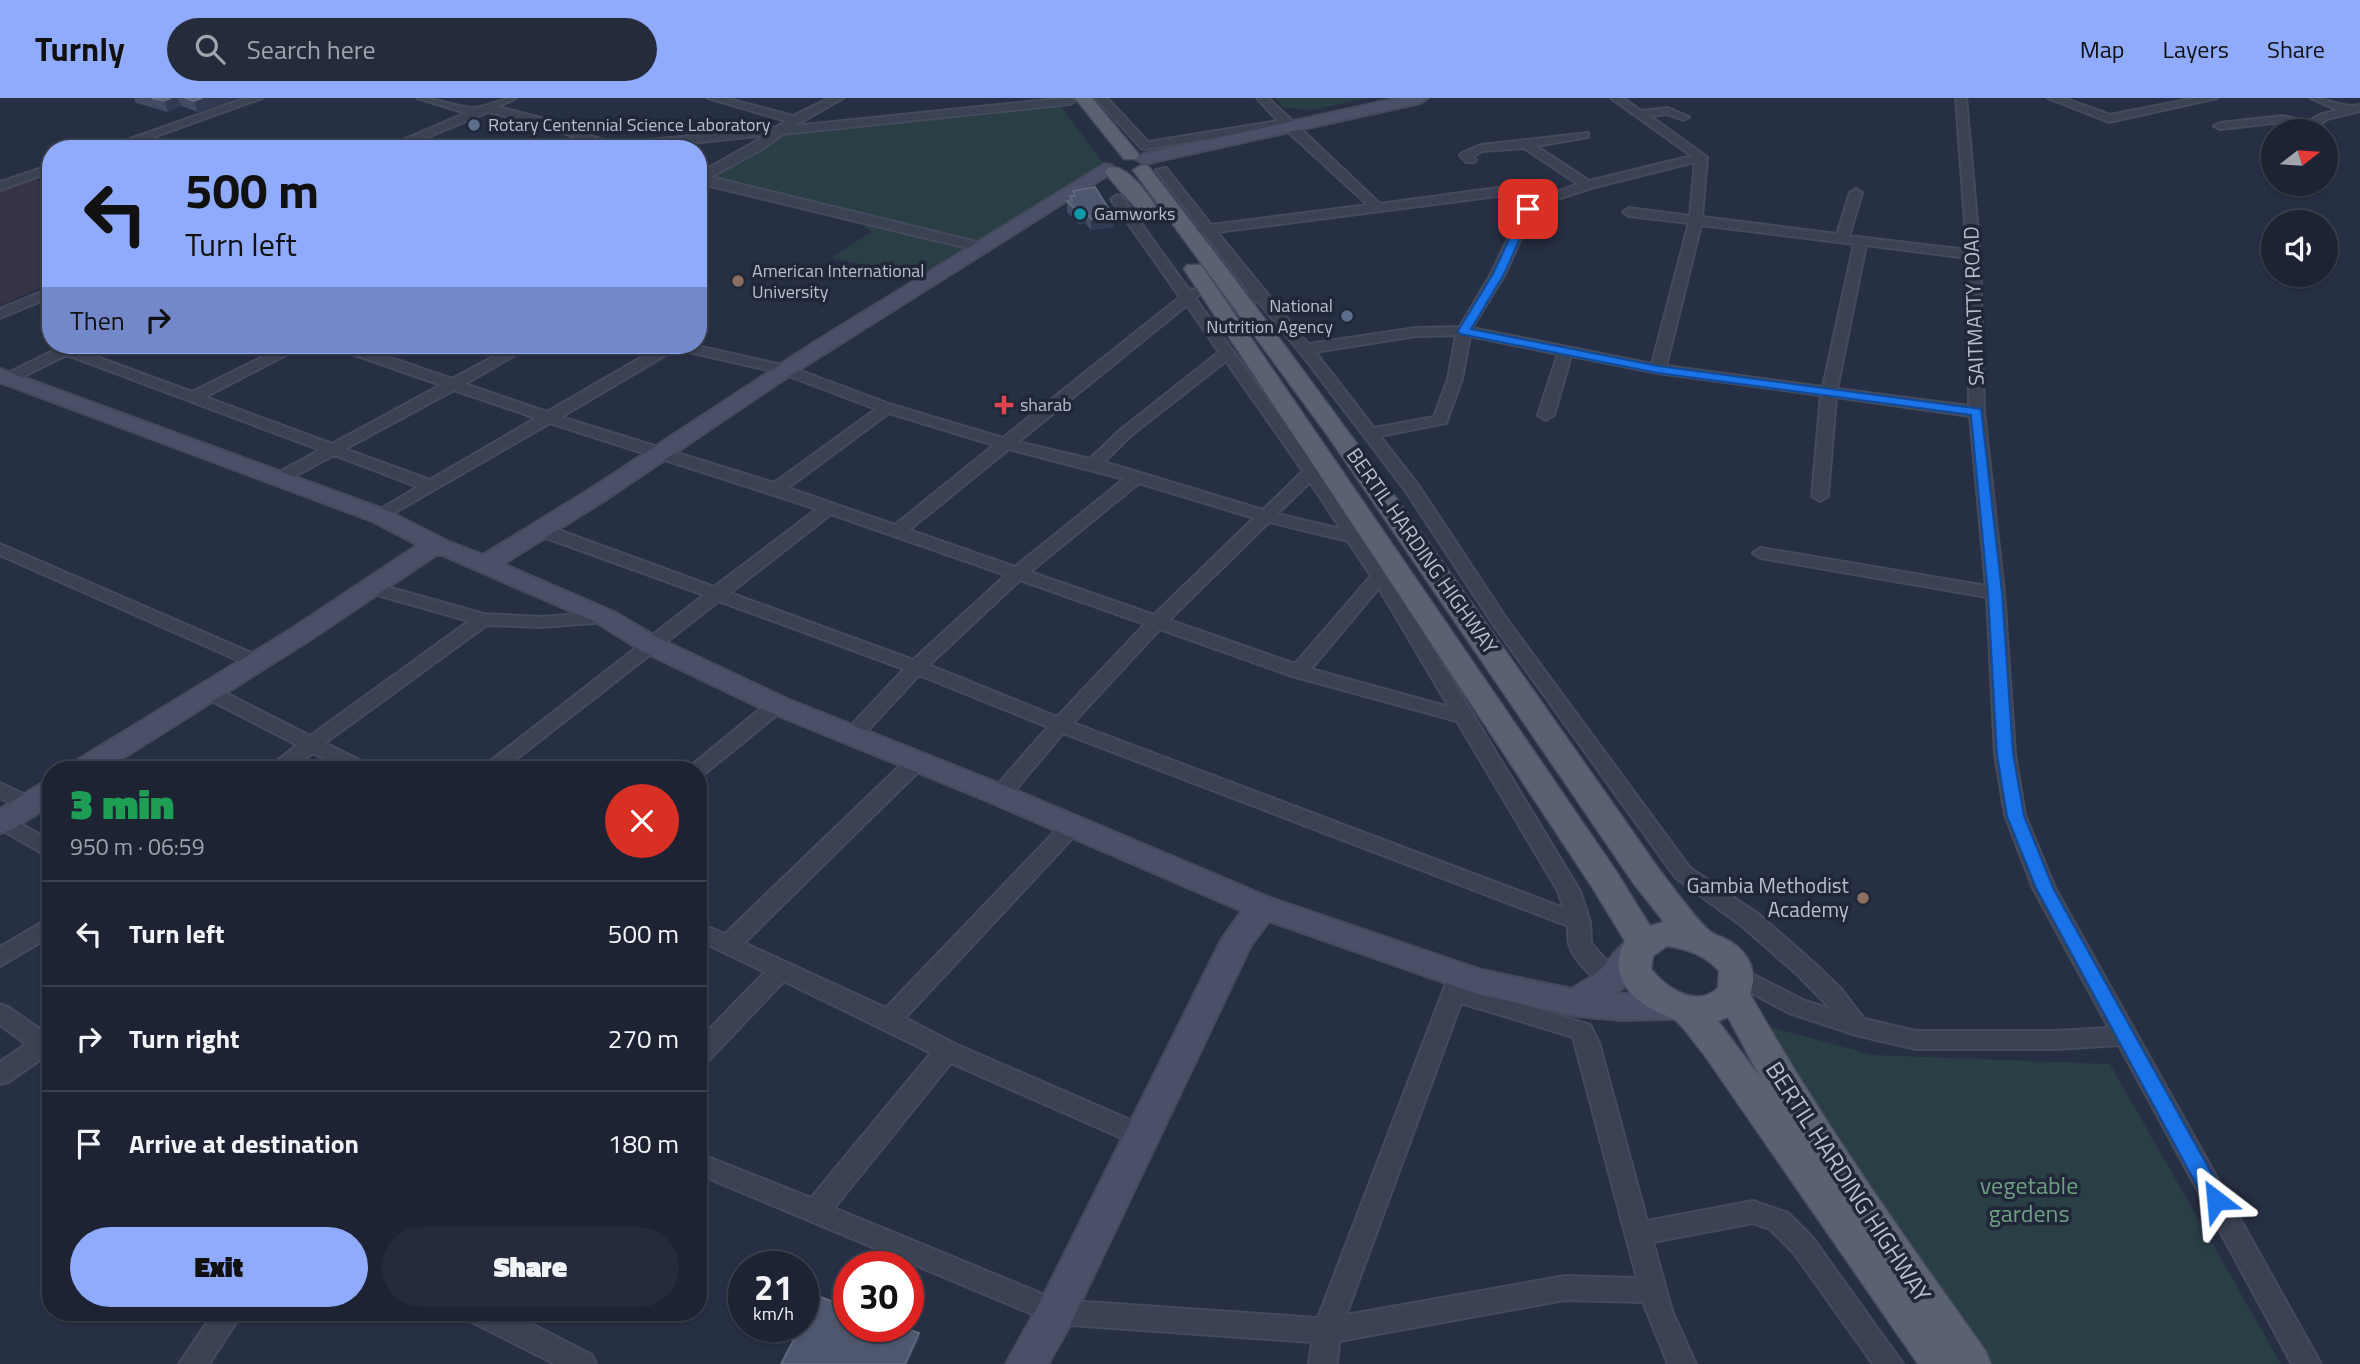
<!DOCTYPE html>
<html lang="en">
<head>
<meta charset="utf-8">
<style>
	:root { --surface:#1d2333; --page:#252b3b; --text:#f1f3f6; --muted:#a0a4ac; --line:#3b404e; --accent:#90abfb }
	body { margin:0; font-family:"Titillium Web",sans-serif; background:var(--page); color:var(--text); height:100vh; display:flex; flex-direction:column; font-size:26px; white-space:nowrap }
	* { box-sizing:border-box; margin:0 }
	p { font-size:23px; color:var(--muted) }
	.icon { flex:none; width:38px; height:38px; fill:none; stroke:currentColor; stroke-width:2; stroke-linecap:round; stroke-linejoin:round }
	.map { position:relative; flex:1; overflow:hidden }
	.side { position:absolute; left:42px; top:663px; width:665px; height:560px; display:flex; flex-direction:column; background:var(--surface); border-radius:28px; box-shadow:0 2px 5px #0004,0 0 0 2px var(--line) }
	.side>* { flex:none }
	.banner { position:absolute; left:42px; top:42px; width:665px; height:214px; border-radius:28px; box-shadow:0 2px 5px #0004,0 0 0 2px var(--line); background:#90abfb; color:#111; overflow:hidden }
	.needle { width:46px; rotate:73deg }
	.fabs { position:absolute; left:2261px; top:21px; display:grid; gap:14px }
	.fabs a { display:grid; place-items:center; width:77px; height:77px; border-radius:50%; background:var(--surface); box-shadow:0 2px 5px #0004,0 0 0 2px var(--line); font-size:35px }
	.speed { position:absolute; left:728px; top:1153px; display:flex; gap:14px; font-size:35px; font-weight:700; text-align:center }
	.speed>* { display:grid; place-content:center; width:91px; height:91px; border-radius:50%; background:var(--surface); box-shadow:0 2px 5px #0004,0 0 0 2px var(--line); line-height:1 }
	.speed small { font-size:18px; font-weight:400 }
	.speed .limit { border:10px solid #d22; background:#fff; color:#111 }
	.pin { position:absolute; display:grid; place-items:center; width:60px; height:60px; color:#fff; margin:-30px; border-radius:14px; box-shadow:0 4px 10px #0006 }
	.me { position:absolute; width:77px; margin:-38px; rotate:331deg; stroke-linejoin:round; filter:drop-shadow(0 0 5px #0008) }
	.turn { display:flex; align-items:center; gap:24px; height:147px; padding:0 28px; font-size:32px }
	.turn .icon { width:91px; height:91px; stroke-width:2.5 }
	.turn b { display:block; font-size:49px; line-height:60px }
	.then { display:flex; align-items:center; height:66px; padding:0 28px; background:#0003; gap:14px; font-size:26px }
	.round { display:grid; place-items:center; flex:none; width:74px; height:74px; border-radius:37px; background:var(--page) }
	.headline { display:flex; align-items:center; justify-content:space-between; height:119px; padding:0 28px }
	h1 { font-size:42px; font-weight:800; line-height:52px; color:#1e9e55 }
	.action { display:flex; gap:14px; margin-top:auto; padding:14px 28px }
	.action a { flex:1; height:80px; border-radius:42px; background:var(--accent); color:#111; font-size:28px; font-weight:800; line-height:80px; text-align:center }
	.action a+a { background:var(--page); color:var(--text) }
	ul { padding:0; list-style:none }
	li { display:flex; align-items:center; gap:21px; height:105px; padding:0 28px; border-top:2px solid var(--line) }
	li div { flex:1 }
	li b { display:block; font-size:26px }
	li em { font-style:normal }
	header { display:flex; align-items:center; gap:42px; box-sizing:border-box; height:98px; padding:0 35px; background:var(--accent); color:#111 }
	header strong { font-size:33px }
	nav { display:flex; gap:38px; margin-inline-start:auto; font-size:24px }
	.search { width:490px; height:63px; background:var(--page); display:flex; align-items:center; gap:18px; box-sizing:border-box; padding:0 24px; border-radius:38px; color:var(--muted); font-size:26px }
	.map>svg:first-child { display:block }
</style>
</head>
<body>
<header>
<strong>Turnly</strong>
<div class="search"><svg class="icon" aria-label="search" viewBox="0 0 24 24"><circle cx="10" cy="10" r="6"/><path d="M15 15l6 6"/></svg>Search here</div>
<nav><a>Map</a><a>Layers</a><a>Share</a></nav>
</header>
<div class="map">
<svg width="2360" height="1266" viewBox="0 0 2360 1266">
	<rect width="100%" height="100%" fill="#272f44"/>
	<path fill="#383344" d="M31,80L51,88V185L0,207V92Z"/>
	<g fill="#293e45">
		<path d="M1276,0H1369L1310,12L1282,9Z"/>
		<path d="M1060,7L1106,68L922,179L831,160L871,134L860,125L701,84L791,33Z"/>
		<path d="M1760,926L1873,957L2110,966L2281,1266H1977Z"/>
	</g>
	<g fill="none" stroke-linecap="round" stroke-linejoin="round">
		<g stroke="#454b5d" stroke-width="4">
			<g id="street">
				<path d="M246,0H262L120,51H102Z"/>
				<path d="M418,0C437,0 454,9 473,10C483,11 500,0 516,0L498,9L548,22L613,46L777,29L786,23L708,0H725L793,18L830,0H843L794,28L1067,0L1075,3L1070,6L783,36L764,50L711,79L989,147V153L984,154L698,85V76L767,37L634,51H592L597,48L540,26L488,14L399,51H382L466,15Z"/>
				<path d="M1096,0H1107L1148,44L1278,23L1257,0H1268L1380,106L1497,90L1515,93L1535,102L1578,86L1524,50L1483,53L1473,58L1476,62L1474,64H1466L1460,57L1462,55L1481,47L1588,35V39L1536,48L1589,83L1692,58L1611,0H1623L1641,13L1668,10L1689,19L1683,22L1667,16L1650,18L1707,59L1702,119L1837,136L1850,95L1856,91L1862,95L1849,138L1967,152L1956,0H1966L1980,157L1984,314L2004,495L2015,656L2025,717L2055,790L2321,1266H2292L2119,947L2055,951H1916L1856,937L1789,915L1728,882L1725,876L1728,870L1736,868L1805,903L1831,911L1798,877L1742,828L1676,780L1495,529L1405,392L1300,254L1258,204L1234,200V194L1250,195L1205,136L1186,137V131L1200,129L1156,72L1166,70L1211,127L1368,107L1283,29L1145,51L1141,50ZM1695,64L1690,118L1629,110L1623,114L1629,118L1689,125L1652,266L1472,230L1505,176L1533,113L1551,103L1591,90ZM1497,98L1526,107L1522,111L1491,176L1460,229L1416,230L1308,246L1217,134ZM1701,127L1854,146L1823,289L1666,268ZM1866,147L1968,160L1969,308L1837,291ZM1456,237L1448,281L1434,319L1374,330L1315,254L1416,238ZM1470,238L1558,256L1538,317L1546,322L1554,317L1571,258L1658,275L1821,297L1812,398L1820,403L1828,398L1836,299L1970,318L1986,488L1761,450L1753,455L1761,460L1987,499L1995,656L2005,717L2033,790L2109,930L2055,933H1916L1864,921L1841,891L1814,865L1758,816L1690,770L1508,523L1418,387L1380,338L1446,325L1462,281Z"/>
				<path d="M2048,0H2063L2110,17L2196,0H2217L2109,24Z"/>
				<path d="M2310,0C2327,0 2344,11 2360,7V13L2327,21L2311,33H2299L2302,29L2283,24L2220,31L2214,28L2220,25L2283,18L2309,24L2319,17L2338,12Z"/>
				<path d="M51,67V74L0,92V84Z"/>
				<path d="M1117,97L1121,98L1189,192L1201,190L1203,193L1195,200L1317,371L1389,478L1580,793L1590,824L1591,845L1622,881L1619,887C1601,893 1574,863 1569,846C1568,841 1568,834 1568,828L1063,635L1007,702H993L990,697L993,692L1048,629L919,577L860,641H846L843,637L846,633L904,571L719,503L502,672H479L704,497L538,437L536,433L538,429H550L714,489L817,411L550,325L380,423L374,421L372,418L374,415L418,389L334,357L284,384H272L270,381L272,378L320,352L67,257L12,284L7,285L0,281L2,278L65,247H83L78,252L192,294L287,247H305L205,299L332,346L441,287L335,250L333,247H353L452,281L515,247H532L465,286L547,314L663,247H693L790,269L892,307L1003,340L1180,199L1111,101ZM1187,207L1219,254L1119,333L1090,361L1018,344ZM676,251L781,275L876,311L774,385L561,319ZM1226,263L1303,373L1263,412L1104,364L1129,339ZM454,292L536,320L430,382L345,351ZM889,315L994,347L895,427L788,390ZM1009,351L1124,381L1015,469L909,432ZM1310,384L1341,431L1277,416ZM1139,385L1254,420L1154,517L1030,474ZM831,416L1006,477L913,562L730,495ZM1269,424L1348,443L1371,478L1295,566L1169,522ZM1020,482L1145,526L1057,619L929,567ZM1379,490L1449,609L1311,571ZM1160,531L1292,578L1457,623L1558,793L1564,810L1073,625Z"/>
				<path d="M51,190V199L0,220V211Z"/>
				<path d="M0,446L263,560L266,564L257,570L251,568L0,457Z"/>
				<path d="M373,485L484,516L541,519L605,514L614,519L605,524L541,529L487,527L325,645L369,667L372,672H346L313,655L289,672H266L297,647L200,597L198,593L200,589H214L310,638L469,523L367,494L364,490Z"/>
				<path d="M777,601L786,607L784,611L703,677L698,678V672H686L770,603Z"/>
				<path d="M103,653L135,667L138,672C121,672 104,674 93,659L96,654Z"/>
				<path d="M917,657L924,658L927,663L924,668L744,845L886,910L1065,723H1079L1082,728L1079,733L905,920L955,946L1151,1031L1154,1038L1151,1045L1142,1048L1133,1045L951,965L834,1110L1057,1202L1318,1220L1447,883L1450,877L1458,874L1466,877L1469,883L1467,889L1590,927L1599,945L1647,1123L1753,1103L1788,1115L1812,1139L1903,1266H1873L1794,1155L1770,1131L1753,1125L1653,1144L1672,1213L1696,1266H1668L1643,1204L1565,1202L1339,1243L1337,1266H1309L1312,1244L1056,1226L698,1076V1055L811,1100L931,955L784,883L706,965L698,967V943L765,874L698,842V825L725,836L910,658ZM1461,905L1573,939L1637,1180L1565,1178L1346,1217Z"/>
				<path d="M0,685L36,702L39,707L36,712H22L0,700Z"/>
				<path d="M3,716L51,743V760L0,731V717Z"/>
				<path d="M51,819V838L0,868V849Z"/>
				<path d="M0,906L8,909L51,939V961L44,959L8,984L0,986V964L26,946L0,927Z"/>
				<path d="M214,1214H243L209,1266H179Z"/>
				<path d="M467,1214H508L592,1257L596,1266H555L470,1223Z"/>
			</g>
		</g>
		<g stroke="#454b5d" stroke-width="4">
			<g id="secondary">
				<path d="M1399,0H1428L1420,5L1144,66L1136,61L1144,56Z"/>
				<path d="M1105,66L1111,67L1114,71L1111,75L789,278L605,402L503,466L614,514L660,541L787,601L1010,690L1273,801L1481,872L1572,891C1581,885 1592,879 1600,872C1617,856 1621,835 1648,844L1653,852L1623,890L1614,896L1671,895L1683,899L1688,908L1683,917L1671,921L1621,922L1577,918L1478,896L1269,823L1251,847L1070,1227L1048,1266H1006L1042,1201L1222,841L1242,813L990,704L767,613L642,553L596,524L442,457H436L308,543L104,672H69L73,665L290,532L418,447L372,423L0,284V271L388,413L447,443L483,457L589,392L815,244Z"/>
				<path d="M51,683V707L11,732L0,735V711L41,686Z"/>
			</g>
		</g>
		<g stroke="#454b5d" stroke-width="3">
			<g id="primary">
				<path d="M1075,0H1092L1136,53L1139,57L1136,61H1124Z"/>
				<path d="M1142,67L1148,68C1326,296 1492,533 1658,770C1669,784 1699,826 1711,834C1717,838 1725,840 1731,844C1750,856 1758,875 1750,896C1820,1020 1902,1136 1985,1252L1991,1266H1918L1703,955C1694,945 1685,930 1675,922C1669,918 1661,916 1655,913C1627,899 1608,872 1625,843L1592,789L1184,171L1187,167H1201L1616,773L1650,828L1664,824L1634,786L1328,338L1133,72ZM1667,848C1687,851 1705,857 1719,873L1718,890C1696,910 1667,891 1651,871L1653,858ZM1728,919L1760,979L1718,923Z"/>
				<path d="M1114,69C1134,73 1151,102 1163,118L1160,122H1146C1133,105 1117,91 1105,74L1108,70Z"/>
			</g>
		</g>
		<use href="#street" fill="#3b4254" fill-rule="evenodd"/>
		<use href="#secondary" fill="#495067" fill-rule="evenodd"/>
		<use href="#primary" fill="#596173" fill-rule="evenodd"/>
	</g>
	<g fill="#424b62">
		<path d="M134,0H237L198,14L181,8L168,14L136,5Z"/>
		<path d="M1073,93L1114,129L1091,132L1086,126H1080L1067,114V103L1071,102L1070,98H1073Z"/>
	</g>
	<g fill="#323a51">
		<path d="M171,0H178L181,8L168,14L164,3Z"/>
		<path d="M202,0H237L198,14L194,3Z"/>
		<rect x="1080" y="115" width="6" height="11"/>
		<path d="M1113,118L1114,129L1091,132V121Z"/>
		<path d="M919,1235L920,1240L908,1266H905Z"/>
	</g>
	<g fill="#4f576e" stroke="#5f677c" stroke-width="2">
		<path d="M152,0H171L164,3Z"/>
		<path d="M185,0H202L194,3Z"/>
		<path d="M1095,89L1113,118L1091,121L1086,115H1080L1067,103L1072,102L1070,98H1075L1073,93Z"/>
		<path d="M818,1198L849,1210V1228H900L919,1235L905,1266H781L801,1228H803V1225Z"/>
	</g>
	<path fill="#1a73e8" stroke="#114b97" stroke-width="2" d="M1528,108L1533,111L1504,176L1471,231L1658,268L1981,311L2002,495L2013,656L2024,718L2053,790L2223,1096L2226,1102L2223,1108L2216,1111L2208,1108L2036,790L2007,718L1997,656L1988,495L1971,317L1658,275L1460,236L1458,233L1493,176L1523,111Z"/>
	<g fill="#5c6f8a" stroke="#202739" stroke-width="2.5">
		<circle cx="474" cy="27" r="7"/>
		<circle cx="1347" cy="218" r="7"/>
	</g>
	<circle fill="#0f9aa8" stroke="#202739" stroke-width="2.5" cx="1080" cy="116" r="7"/>
	<g fill="#8d6e63" stroke="#202739" stroke-width="2.5">
		<circle cx="738" cy="183" r="7"/>
		<circle cx="1863" cy="800" r="7"/>
	</g>
	<path fill="#e0444e" stroke="#202739" stroke-width="2.5" d="M1000.5 296.5h7v7h7v7h-7v7h-7v-7h-7v-7h7z"/>
	<g text-anchor="middle" stroke-width="7" stroke-linejoin="round" paint-order="stroke">
		<g font-size="18" fill="#b9becd" stroke="#202739" text-anchor="start">
			<text x="488" y="33">Rotary Centennial Science Laboratory</text>
			<text x="1094" y="122">Gamworks</text>
			<text x="752" y="179">American International<tspan x="752" dy="21">University</tspan></text>
			<text x="1333" y="214" text-anchor="end">National<tspan x="1333" dy="21">Nutrition Agency</tspan></text>
			<text x="1020" y="313">sharab</text>
		</g>
		<g font-size="21" fill="#b9becd" stroke="#202739">
			<text transform="translate(1974 208) rotate(-92)" y="7">SAITMATTY ROAD</text>
			<text transform="translate(1422 453) rotate(55)" y="7">BERTIL HARDING HIGHWAY</text>
		</g>
		<g font-size="21" fill="#b9becd" stroke="#202739" text-anchor="end">
			<text x="1849" y="795">Gambia Methodist<tspan x="1849" dy="24">Academy</tspan></text>
		</g>
		<g font-size="24" fill="#b9becd" stroke="#202739">
			<text transform="translate(1848 1084) rotate(57)" y="8">BERTIL HARDING HIGHWAY</text>
		</g>
		<g font-size="24" fill="#6f9f81" stroke="#202739">
			<text x="2029" y="1096">vegetable<tspan x="2029" dy="28">gardens</tspan></text>
		</g>
	</g>
</svg>
<div class="fabs">
<a><svg class="needle" viewBox="-14 -14 28 28"><path d="M0-13l5 13h-10z" fill="#e53935"/><path d="M0 13l5-13h-10z" fill="#a0a4ac"/></svg></a>
<a><svg class="icon" aria-label="sound" viewBox="0 0 24 24"><path d="M4 9h4l5-4v14l-5-4H4zM17 9q2 3 0 6"/></svg></a>
</div>
<div class="speed"><div>21<small>km/h</small></div><div class="limit">30</div></div>
<div class="pin" style="left:1528px;top:111px;background:#d93025"><svg class="icon" aria-label="arrive" viewBox="0 0 24 24"><path d="M6 21V4h12l-3 4 3 4H6"/></svg></div>
<svg class="me" style="left:2216px;top:1102px" viewBox="-20 -20 40 40"><path d="M0-17L14 15 0 8-14 15z" fill="#1a73e8" stroke="#fff" stroke-width="4"/></svg>
<div class="banner">
<div class="turn"><svg class="icon" aria-label="left" viewBox="0 0 24 24"><path d="M17 20v-9H6M10 6l-5 5 5 5"/></svg><div><b>500 m</b>Turn left</div></div>
<div class="then">Then<svg class="icon" aria-label="right" viewBox="0 0 24 24"><path d="M7 20v-9h11M14 6l5 5-5 5"/></svg></div>
</div>
<section class="side">
<div class="headline"><div><h1>3 min</h1><p>950 m · 06:59</p></div><a class="round" style="background:#d93025;color:#fff"><svg class="icon" aria-label="close" viewBox="0 0 24 24"><path d="M6 6l12 12M18 6L6 18"/></svg></a></div>
<ul>
<li><svg class="icon" aria-label="left" viewBox="0 0 24 24"><path d="M17 20v-9H6M10 6l-5 5 5 5"/></svg><div><b>Turn left</b></div><em>500 m</em></li>
<li><svg class="icon" aria-label="right" viewBox="0 0 24 24"><path d="M7 20v-9h11M14 6l5 5-5 5"/></svg><div><b>Turn right</b></div><em>270 m</em></li>
<li><svg class="icon" aria-label="arrive" viewBox="0 0 24 24"><path d="M6 21V4h12l-3 4 3 4H6"/></svg><div><b>Arrive at destination</b></div><em>180 m</em></li>
</ul>
<div class="action"><a>Exit</a><a>Share</a></div>
</section>
</div>
</body>
</html>
